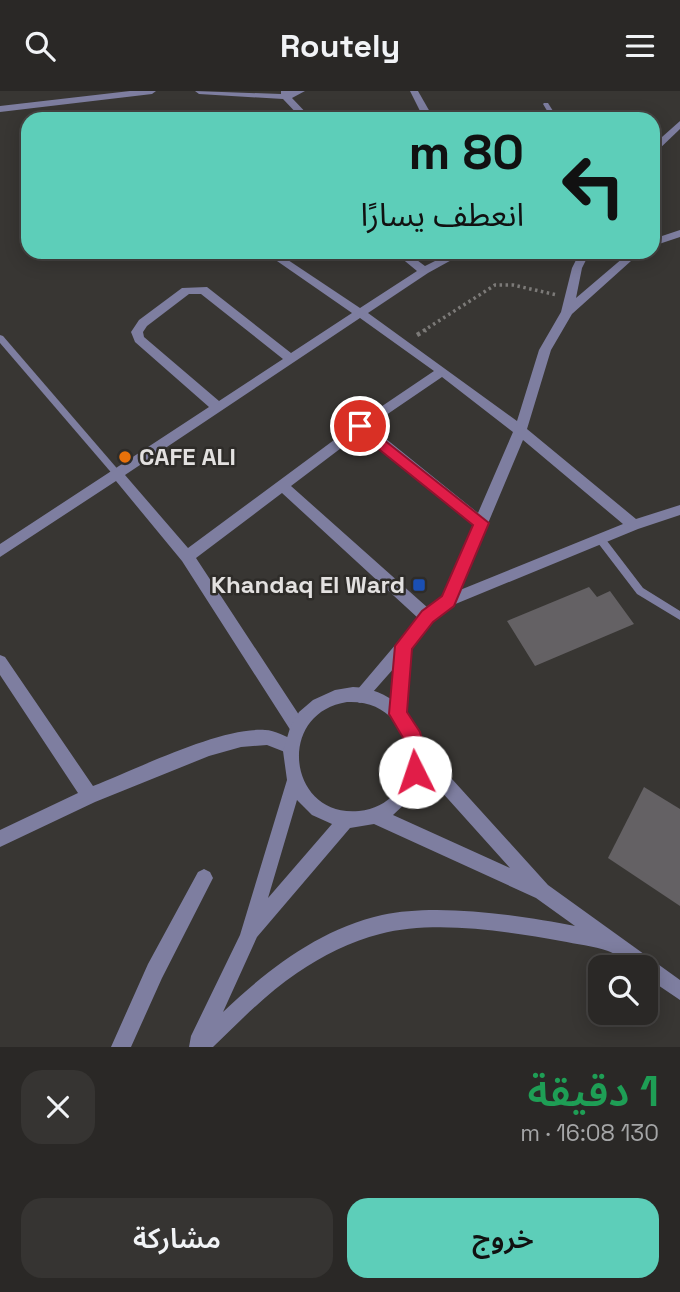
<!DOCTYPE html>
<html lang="ar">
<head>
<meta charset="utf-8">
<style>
	:root { --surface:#2a2826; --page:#363432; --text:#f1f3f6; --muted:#a5a6a7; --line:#464443; --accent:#5dceb9 }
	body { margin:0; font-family:"Space Grotesk","Noto Sans Arabic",sans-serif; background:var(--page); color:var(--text); direction:rtl; height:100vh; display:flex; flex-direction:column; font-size:26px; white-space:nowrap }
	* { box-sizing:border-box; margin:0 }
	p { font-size:23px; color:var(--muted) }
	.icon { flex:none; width:38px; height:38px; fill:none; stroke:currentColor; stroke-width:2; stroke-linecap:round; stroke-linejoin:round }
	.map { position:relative; height:956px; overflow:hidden; direction:ltr }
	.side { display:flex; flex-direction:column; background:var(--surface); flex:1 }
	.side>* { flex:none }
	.top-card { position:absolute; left:21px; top:21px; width:639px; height:147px; border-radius:21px; box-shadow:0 4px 18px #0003,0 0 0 2px var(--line); direction:rtl; background:#5dceb9; color:#111; overflow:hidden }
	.buttons { position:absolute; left:588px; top:864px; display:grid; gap:14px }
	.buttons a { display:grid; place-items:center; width:70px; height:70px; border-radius:14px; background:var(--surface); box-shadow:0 4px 18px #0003,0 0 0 2px var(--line); font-size:35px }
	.pin { position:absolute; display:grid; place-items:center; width:60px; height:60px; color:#fff; margin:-30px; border:4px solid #fff; border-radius:50%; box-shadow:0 2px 7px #0007 }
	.me { position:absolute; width:77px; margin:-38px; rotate:356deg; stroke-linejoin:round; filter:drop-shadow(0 0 5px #0008) }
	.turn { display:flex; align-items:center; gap:24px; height:147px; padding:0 21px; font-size:32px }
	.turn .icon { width:91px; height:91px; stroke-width:2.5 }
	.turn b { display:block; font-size:49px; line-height:60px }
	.round { display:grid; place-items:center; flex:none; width:74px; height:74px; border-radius:21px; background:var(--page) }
	.head { display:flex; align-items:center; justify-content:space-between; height:119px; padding:0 21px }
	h1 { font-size:42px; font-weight:600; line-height:52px; color:#1e9e55 }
	.action { display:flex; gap:14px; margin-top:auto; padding:14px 21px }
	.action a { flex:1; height:80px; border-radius:21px; background:var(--accent); color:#111; font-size:28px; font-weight:600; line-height:80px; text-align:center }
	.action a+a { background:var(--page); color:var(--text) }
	header { display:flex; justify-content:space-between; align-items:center; height:91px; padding:0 21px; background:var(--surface); font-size:32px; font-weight:600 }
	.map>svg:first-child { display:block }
</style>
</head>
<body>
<header><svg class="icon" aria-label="menu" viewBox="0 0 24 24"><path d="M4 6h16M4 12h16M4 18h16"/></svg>Routely<svg class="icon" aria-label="search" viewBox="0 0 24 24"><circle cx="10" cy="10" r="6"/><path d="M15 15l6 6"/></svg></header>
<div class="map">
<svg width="680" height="956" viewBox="0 0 680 956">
	<rect width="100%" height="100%" fill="#383633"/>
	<g fill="#646164">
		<path d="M589,496L597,506L610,500L634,533L535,575L507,530Z"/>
		<path d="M644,696L680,718V815L608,767Z"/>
	</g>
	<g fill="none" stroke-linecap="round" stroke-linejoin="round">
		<path stroke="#7c7a78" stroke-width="3.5" stroke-dasharray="2.5 3.5" stroke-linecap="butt" d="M423,240L495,194H513L557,204"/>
		<path stroke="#7c7a78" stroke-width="4.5" stroke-dasharray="3.5 5" stroke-linecap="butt" d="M417,244L426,239"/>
		<g fill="#7e7ea0" fill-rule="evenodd">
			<path d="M544,12H548L558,28H552L543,13Z"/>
			<path d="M0,244L3,245L121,382L122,384L121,386H115L0,252Z"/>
			<path d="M601,445L604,446L643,497L680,520V529L637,503L598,452L596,449L598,446Z"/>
		</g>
		<g fill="#7e7ea0" fill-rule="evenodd">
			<path d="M130,0H156L152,3L0,21V15Z"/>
			<path d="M195,0L281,3V0H305L292,7L312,28H302L283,8L199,3Z"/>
			<path d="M410,0H418L434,28H424Z"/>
			<path d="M680,30V38L656,61L653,62V54Z"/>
			<path d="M680,139V146L653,155V148Z"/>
			<path d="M264,161H276L360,217L417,180L394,161H406L425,175L453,161H466L428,182L368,222L517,330L539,259L561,221L572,177L580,161H590L582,177L576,207L630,161H641L572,223L551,259L527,338L636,428L680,414V424L638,438L453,514L433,531L411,556L406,623L404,628L398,630L392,628L390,623L395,576L365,610L360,612L355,610L352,605L418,527L282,402L196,467L303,630L305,635L303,640L297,642L291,640L182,470L116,390L0,466V453L209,316L135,251L131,241L139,229L182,197L207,196L291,262L352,222ZM189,203H201L283,268L219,310L144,246L143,241L147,235ZM360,227L434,280L357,332L188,457L125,384ZM442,286L513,341L478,422L370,335ZM361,342L474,434L443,506L428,517L291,395ZM523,349L623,433L460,499Z"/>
			<path d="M0,564L5,566L93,695C137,678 220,636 265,639C275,639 286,646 296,650L298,655L296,660L290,663L267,654L241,656L209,665L95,711L0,756V739L78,702L0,584Z"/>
			<path d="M204,778L210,781L213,787L162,887L131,956H111L148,873L198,781Z"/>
		</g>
		<path fill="#7e7ea0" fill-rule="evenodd" d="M353,596C389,598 415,621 423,656L548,794L680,889V909L646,886V877C626,877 625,866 608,860C594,855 576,853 561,850C507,840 434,829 380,843C351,850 322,865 297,882C266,903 240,930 213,956H189L191,945L240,844L287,689L283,660L290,637L299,621L313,609L335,599ZM347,611C421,607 429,713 359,720C288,727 275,622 347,611ZM422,679L510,777L393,724L411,707ZM297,709L312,724L332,733L268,807ZM374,733L536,807L575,835C518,824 438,812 382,824C320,838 268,878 223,921L257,846L350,737Z"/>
	</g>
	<path fill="#e11d48" stroke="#92132f" stroke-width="2" d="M360,330L489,432L454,515L433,531L412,558L407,621L420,641L425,660L422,687L415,690L409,687L405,650L389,623L395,555L422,520L442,505L473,434L355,339V332Z"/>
	<circle fill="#e8710a" stroke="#2e2c29" stroke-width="2.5" cx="125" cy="366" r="7"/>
	<rect fill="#1a4fb4" stroke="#2e2c29" stroke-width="2.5" x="412" y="487" width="14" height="14" rx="3.5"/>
	<g text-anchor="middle" stroke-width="5" stroke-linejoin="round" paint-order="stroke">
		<g font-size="24" font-weight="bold" fill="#e3e1e0" stroke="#2e2c29" text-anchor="start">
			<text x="139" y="374">CAFE ALI</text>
			<text x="405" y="502" text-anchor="end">Khandaq El Ward</text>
		</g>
	</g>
</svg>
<div class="buttons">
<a><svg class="icon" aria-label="search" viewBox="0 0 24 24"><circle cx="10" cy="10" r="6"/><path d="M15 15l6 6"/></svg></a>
</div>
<div class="pin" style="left:360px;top:335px;background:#d93025"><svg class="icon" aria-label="arrive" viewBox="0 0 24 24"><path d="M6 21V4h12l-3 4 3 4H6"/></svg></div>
<svg class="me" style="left:415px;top:681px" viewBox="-20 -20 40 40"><circle r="19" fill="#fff"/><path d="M0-13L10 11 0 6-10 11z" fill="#e11d48"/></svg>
<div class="top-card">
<div class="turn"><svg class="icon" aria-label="left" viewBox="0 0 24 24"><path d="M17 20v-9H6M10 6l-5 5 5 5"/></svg><div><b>80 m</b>انعطف يسارًا</div></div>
</div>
</div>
<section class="side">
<div class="head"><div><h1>1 دقيقة</h1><p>130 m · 16:08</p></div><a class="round"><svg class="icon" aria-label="close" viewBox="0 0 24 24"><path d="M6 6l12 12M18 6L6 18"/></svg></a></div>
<div class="action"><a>خروج</a><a>مشاركة</a></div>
</section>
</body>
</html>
